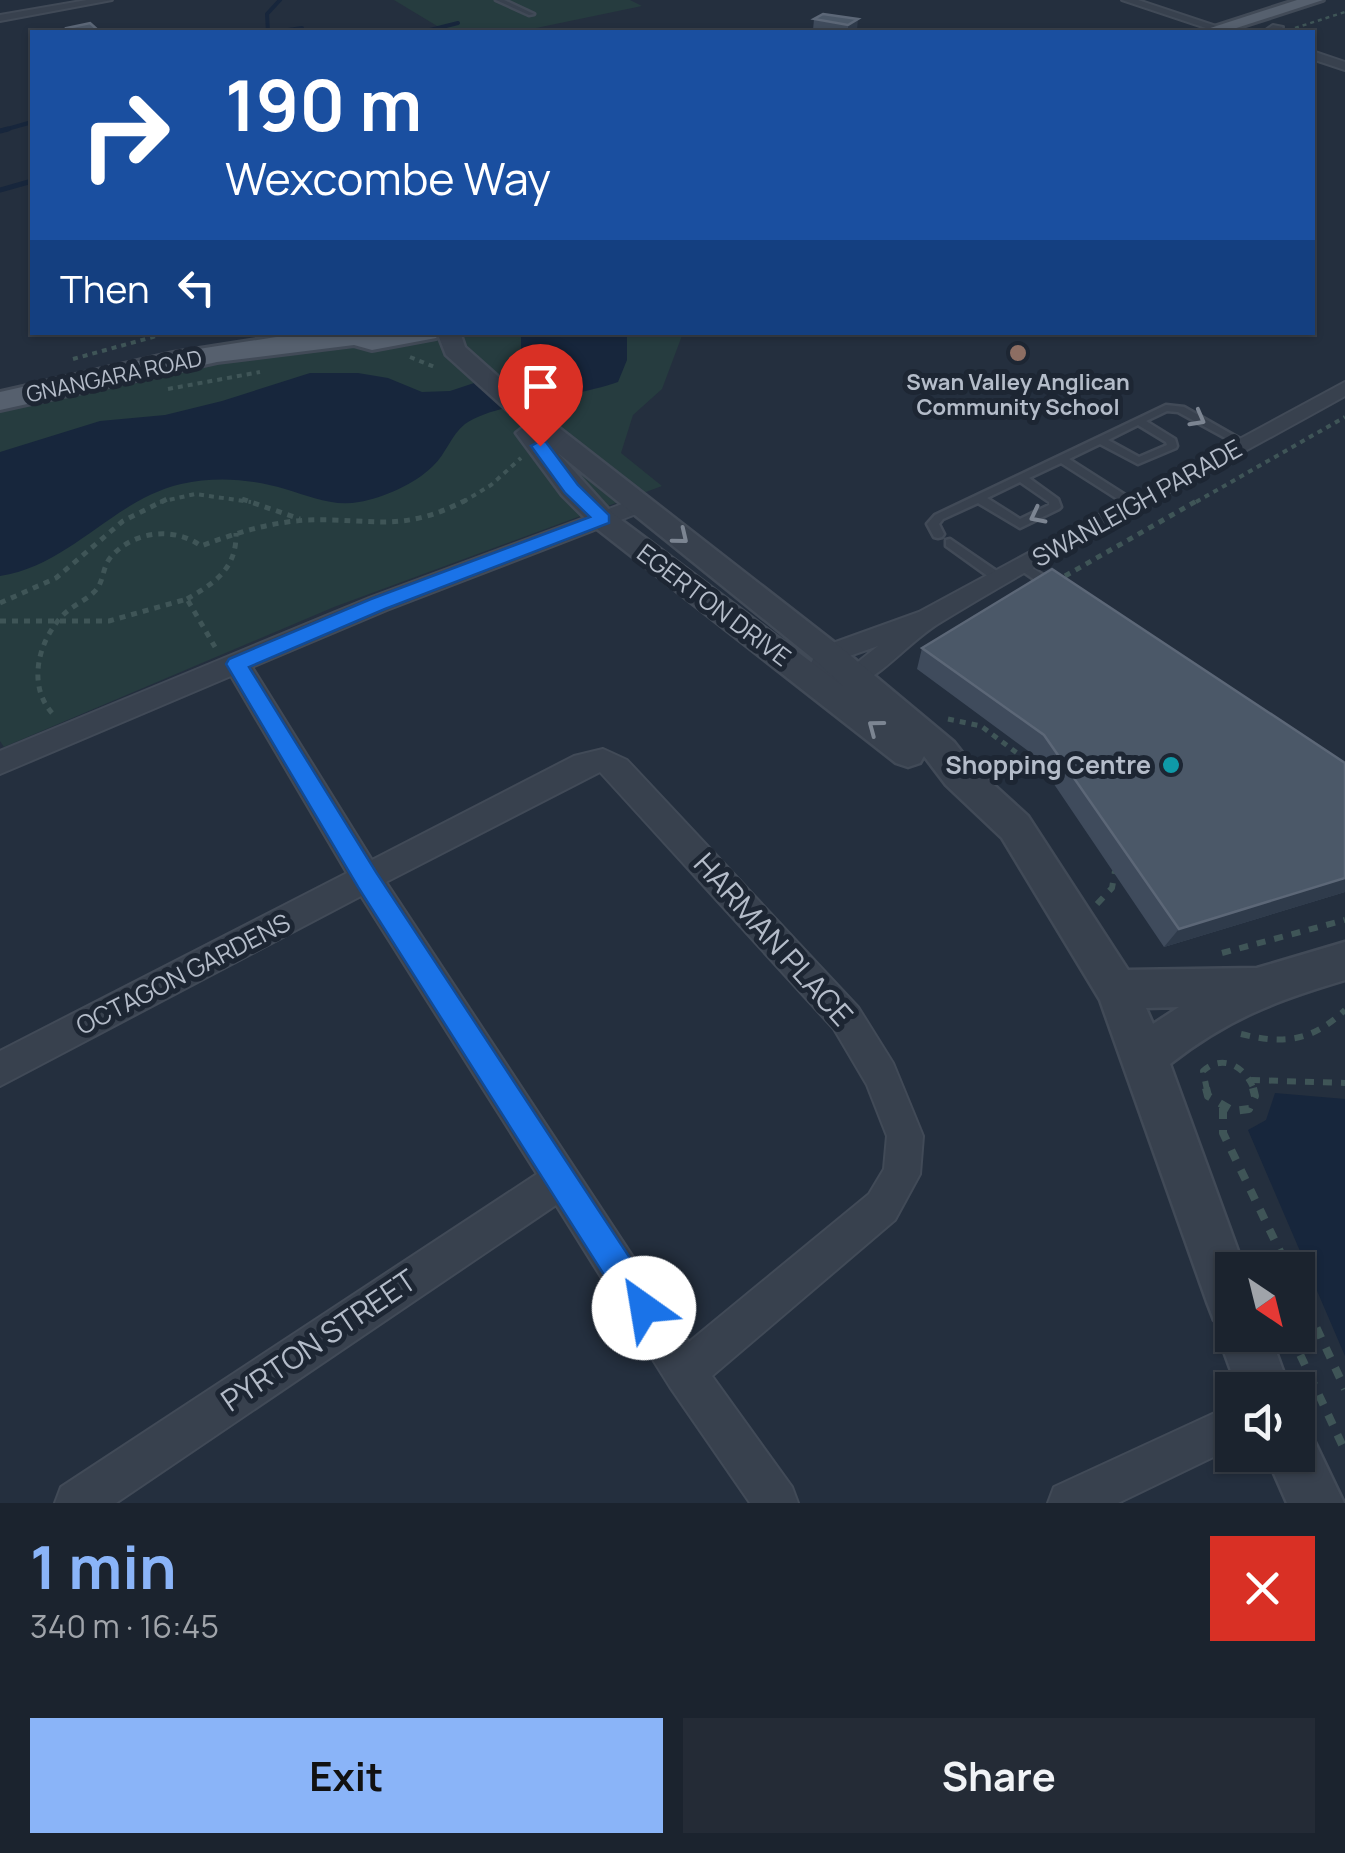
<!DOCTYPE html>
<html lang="en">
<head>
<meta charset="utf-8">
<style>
	:root { --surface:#1b232e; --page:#242b36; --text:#f1f3f6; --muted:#a0a4aa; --line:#39404a; --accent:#8ab4f8 }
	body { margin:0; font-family:Manrope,sans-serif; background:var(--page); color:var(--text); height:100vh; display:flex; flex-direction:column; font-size:38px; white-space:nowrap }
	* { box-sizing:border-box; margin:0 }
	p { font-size:32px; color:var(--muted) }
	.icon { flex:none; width:55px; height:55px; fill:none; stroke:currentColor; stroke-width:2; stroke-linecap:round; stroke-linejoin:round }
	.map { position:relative; height:1503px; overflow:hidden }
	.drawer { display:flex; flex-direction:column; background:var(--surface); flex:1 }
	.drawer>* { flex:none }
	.hud { position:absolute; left:30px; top:30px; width:1285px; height:305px; border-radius:0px; box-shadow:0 2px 8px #0004,0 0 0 2px var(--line); background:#1a4fa0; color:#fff; overflow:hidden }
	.needle { width:65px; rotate:145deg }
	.fabs { position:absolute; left:1215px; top:1252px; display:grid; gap:20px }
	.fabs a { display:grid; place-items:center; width:100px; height:100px; border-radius:0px; background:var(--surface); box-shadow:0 2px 8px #0004,0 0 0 2px var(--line); font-size:50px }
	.pin { position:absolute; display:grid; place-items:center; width:85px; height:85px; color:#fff; margin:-102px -42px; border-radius:50% 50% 50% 0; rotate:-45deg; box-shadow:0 0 10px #0007 }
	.pin .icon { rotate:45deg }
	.me { position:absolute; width:110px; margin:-55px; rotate:328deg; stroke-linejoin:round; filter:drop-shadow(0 0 8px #0008) }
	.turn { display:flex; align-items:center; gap:35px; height:210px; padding:0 30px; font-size:45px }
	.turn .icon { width:130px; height:130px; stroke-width:2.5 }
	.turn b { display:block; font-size:70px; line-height:85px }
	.then { display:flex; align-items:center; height:95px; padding:0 30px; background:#0003; gap:20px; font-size:38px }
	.round { display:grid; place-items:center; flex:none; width:105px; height:105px; border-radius:0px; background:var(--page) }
	.overview { display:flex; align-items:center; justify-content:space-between; height:170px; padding:0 30px }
	h1 { font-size:60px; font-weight:700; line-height:75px; color:var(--accent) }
	.primary-button { display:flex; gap:20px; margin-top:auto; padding:20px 30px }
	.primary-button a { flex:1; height:115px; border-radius:0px; background:var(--accent); color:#111; font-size:40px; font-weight:700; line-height:115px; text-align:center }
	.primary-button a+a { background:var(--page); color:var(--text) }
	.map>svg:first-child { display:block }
</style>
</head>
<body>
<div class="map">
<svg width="1345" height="1503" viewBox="0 0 1345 1503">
	<rect width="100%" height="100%" fill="#242f3e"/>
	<g fill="#263c3f">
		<path d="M394,0H630L642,6L517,32H447Z"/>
		<path d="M293,333H683L662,389L633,415L621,453L662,486L334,607L4,747L0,741V398Z"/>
	</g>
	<g fill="#17263c">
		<path d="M521,333H627V360L618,382C578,397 493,403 465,424C451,435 446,454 433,466C415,484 383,498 359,502C333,507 309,496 285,489C250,479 217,476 181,484C113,500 71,565 0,576V452L100,421L165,415L222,401L310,373H358L388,378L422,392L450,391L507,372L521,358Z"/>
		<path d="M1275,1093L1345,1099V1356L1248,1130L1266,1120Z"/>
	</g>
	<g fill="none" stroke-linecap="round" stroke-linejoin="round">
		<g stroke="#17263c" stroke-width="4">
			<path d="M268,32L267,14L280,0"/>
			<path d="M275,32L302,28"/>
			<path d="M422,32L458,23"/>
			<path d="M0,131L32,122"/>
		</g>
		<g stroke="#17263c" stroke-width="5">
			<path d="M0,131L8,129"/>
			<path d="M0,190L32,181"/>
		</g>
		<g stroke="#414a57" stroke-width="5">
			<g id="service">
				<path d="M496,0H504L534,14L529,15Z"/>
				<path d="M1166,405L1184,407L1249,444L1244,447L1240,446L1178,412L1167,411L1146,421L1175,439L1177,446L1176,448L1138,464L1100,444L1069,459L1138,503V507H1130L1061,463L1029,478L1058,499L1061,507L1059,509L1020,528L978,503L943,519L939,524L944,534L942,537L938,538L934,537L927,524L935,515ZM1138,425L1166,442L1167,445L1139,457L1108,440ZM1020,482L1049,502V505L1020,519L987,498Z"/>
				<path d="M950,539L1004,576L1006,579L1004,582H996L946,546V540Z"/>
				<path d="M1023,562L1059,585L1061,588L1059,591H1051L1019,569V563Z"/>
			</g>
		</g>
		<g stroke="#414a57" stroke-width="4">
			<g id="minor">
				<path d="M87,0H112L0,21V15Z"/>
				<path d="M1122,0H1138L1225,29L1215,31Z"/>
				<path d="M1273,25L1283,27L1276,32H1263Z"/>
				<path d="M1312,51L1345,62V70L1312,59Z"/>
				<path d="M1345,382V396C1211,471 1072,542 941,622C897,648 864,707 805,689L801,682L819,648L919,612ZM878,646L849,669L833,671L838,660Z"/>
				<path d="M641,497L652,504L649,509L387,610L252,667L372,860L574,756L603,749L627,760L858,1007L893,1063L923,1136L920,1174L895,1220L712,1376L792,1487L798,1503H750L670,1387L556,1205L116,1503H55L61,1487L537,1174L361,896L0,1086V1051L347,873L231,676L0,774V751L369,598ZM600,772L834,1029L867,1085L887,1136L884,1169L869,1194L689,1342L386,882Z"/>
				<path d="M1232,1405V1448L1118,1503H1048L1054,1487Z"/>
			</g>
		</g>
		<g stroke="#414a57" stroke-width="5">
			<g id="tertiary">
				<path d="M437,332H460L465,347L531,406L839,646L954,742L972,765L1028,816L1128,970L1257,968L1345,942V980C1275,1001 1229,1018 1170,1064L1245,1270H1232V1335H1270L1290,1390H1238L1218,1335L1223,1324L1214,1320L1207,1302L1100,1000L1002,838L946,785L924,756L920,763L908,767L896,763L592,525L562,495L516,433L525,426L446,355ZM558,453L817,662L843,686L612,513ZM1179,1007L1153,1024L1146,1008Z"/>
				<path d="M1298,1430L1312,1436L1344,1503H1287L1266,1455H1298Z"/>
			</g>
		</g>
		<g stroke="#414a57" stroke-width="6">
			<g id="primary">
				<path d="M1297,0H1323L1224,32H1198Z"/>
				<path d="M308,332H440L436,338L372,350L354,345L217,362L0,410V392L173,353Z"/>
			</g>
		</g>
		<path stroke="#3f5557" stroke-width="2.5" stroke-dasharray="4 4" stroke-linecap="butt" d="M1295,28L1345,12"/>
		<g stroke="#3f5557" stroke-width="4" stroke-dasharray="5 5" stroke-linecap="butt">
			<path d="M410,357L437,368"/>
			<path d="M73,359L171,332"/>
			<path d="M168,389L260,372"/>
			<path d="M160,502L195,494L251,502"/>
			<path d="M463,502L491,485L521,458"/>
			<path d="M1196,502L1345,417"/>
		</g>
		<g stroke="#3f5557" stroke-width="5" stroke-dasharray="6 6" stroke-linecap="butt">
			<path d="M242,499L300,519"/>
			<path d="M1065,576L1200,499"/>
			<path d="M187,599C215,583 237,568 236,533"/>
			<path d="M0,603L56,578L123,521L167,499"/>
			<path d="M0,621H109L187,599L215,647"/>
			<path d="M52,713C27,685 38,641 63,615C72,606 85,601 94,592C104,583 102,568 110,558C132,531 174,526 201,546C236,533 270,522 308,520C375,518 401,534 468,499"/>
			<path d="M948,719L981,726L1029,762"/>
		</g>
		<g stroke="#3f5557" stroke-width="6" stroke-dasharray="9 9" stroke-linecap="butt">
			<path d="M1026,760L1049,777"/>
			<path d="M1097,904L1112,888L1115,871"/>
			<path d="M1222,953L1345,920"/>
			<path d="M1241,1034C1285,1045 1312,1041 1345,1010"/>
			<path d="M1251,1080L1345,1083"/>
			<path d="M1207,1090L1203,1071C1223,1053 1246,1067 1254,1090"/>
		</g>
		<g stroke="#3f5557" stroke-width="8" stroke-dasharray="11 11" stroke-linecap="butt">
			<path d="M1206,1088L1208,1096L1233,1111L1249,1109L1255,1096L1253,1088"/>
			<path d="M1223,1108V1133L1289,1270"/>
			<path d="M1298,1288L1345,1389"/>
			<path d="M1291,1335L1345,1451"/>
		</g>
		<use href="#service" fill="#38414e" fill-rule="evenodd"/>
		<use href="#minor" fill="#38414e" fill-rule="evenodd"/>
		<use href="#tertiary" fill="#38414e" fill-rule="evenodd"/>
		<use href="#primary" fill="#56606e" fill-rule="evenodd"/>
	</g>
	<g fill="#3f4b5c">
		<path d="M823,14L857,30L853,32H828L813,30L814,19Z"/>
		<path d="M922,648L1345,763V892L1164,947L1035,756L917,669Z"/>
	</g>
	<g fill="#2f3b4b">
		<path d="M858,19L857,30L853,32H848V25Z"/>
		<path d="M1345,878V892L1164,947L1179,929Z"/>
	</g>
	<g fill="#4b5868" stroke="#5c6777" stroke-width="2.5">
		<path d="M823,14L858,19L848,25L814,19Z"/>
		<path d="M90,23L99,31L72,32L67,28Z"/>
		<path d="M1052,569L1345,763V878L1179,929L1044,735L922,648Z"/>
	</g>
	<defs><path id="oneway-chevron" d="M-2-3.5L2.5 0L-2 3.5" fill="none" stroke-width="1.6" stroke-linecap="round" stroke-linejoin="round" transform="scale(2.5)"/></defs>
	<g stroke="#7c8592">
		<use href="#oneway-chevron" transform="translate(1198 419) rotate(29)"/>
		<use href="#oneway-chevron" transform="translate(1037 516) rotate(153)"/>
		<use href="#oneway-chevron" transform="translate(681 537) rotate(39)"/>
		<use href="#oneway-chevron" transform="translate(875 727) rotate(-143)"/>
	</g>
	<path fill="#1a73e8" stroke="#114b97" stroke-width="2.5" d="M540,441L546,442L578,485L609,515V523L385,609L249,667L376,872L655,1296L660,1308L655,1319L644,1324L632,1319L358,887L226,664L229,659L371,599L590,517L565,493L531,446Z"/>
	<circle fill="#8d6e63" stroke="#1d2633" stroke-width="4" cx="1018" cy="353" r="10"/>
	<circle fill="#0f9aa8" stroke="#1d2633" stroke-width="4" cx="1171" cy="765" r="10"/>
	<g text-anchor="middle" stroke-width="10" stroke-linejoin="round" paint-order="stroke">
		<g font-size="22" fill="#b4bcc9" stroke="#1d2633">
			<text transform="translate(114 376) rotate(-12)" y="8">GNANGARA ROAD</text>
		</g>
		<g font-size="22" font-weight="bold" fill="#b4bcc9" stroke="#1d2633">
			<text x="1018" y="390">Swan Valley Anglican<tspan x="1018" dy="25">Community School</tspan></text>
		</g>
		<g font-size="25" fill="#b4bcc9" stroke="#1d2633">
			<text transform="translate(1137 503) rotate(-29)" y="9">SWANLEIGH PARADE</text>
			<text transform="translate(714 605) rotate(37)" y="9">EGERTON DRIVE</text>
			<text transform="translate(183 974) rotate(-27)" y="9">OCTAGON GARDENS</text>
		</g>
		<g font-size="25" font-weight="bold" fill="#b4bcc9" stroke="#1d2633" text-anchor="end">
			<text x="1151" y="774">Shopping Centre</text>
		</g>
		<g font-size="30" fill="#b4bcc9" stroke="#1d2633">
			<text transform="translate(773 940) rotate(48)" y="10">HARMAN PLACE</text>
			<text transform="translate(319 1341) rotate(-34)" y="10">PYRTON STREET</text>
		</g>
	</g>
</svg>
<div class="fabs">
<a><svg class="needle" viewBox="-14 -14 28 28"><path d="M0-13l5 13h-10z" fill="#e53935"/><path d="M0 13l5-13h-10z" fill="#a0a4aa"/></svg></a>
<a><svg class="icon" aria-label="sound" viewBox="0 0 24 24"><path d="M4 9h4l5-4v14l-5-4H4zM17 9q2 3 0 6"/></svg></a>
</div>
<div class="pin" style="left:540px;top:446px;background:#d93025"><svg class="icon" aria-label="arrive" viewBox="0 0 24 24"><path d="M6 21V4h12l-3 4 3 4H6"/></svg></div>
<svg class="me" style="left:644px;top:1308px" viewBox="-20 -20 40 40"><circle r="19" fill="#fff"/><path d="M0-13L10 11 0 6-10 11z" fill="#1a73e8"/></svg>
<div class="hud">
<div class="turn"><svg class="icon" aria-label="right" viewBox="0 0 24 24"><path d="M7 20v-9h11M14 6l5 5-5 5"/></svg><div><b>190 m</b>Wexcombe Way</div></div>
<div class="then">Then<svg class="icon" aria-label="left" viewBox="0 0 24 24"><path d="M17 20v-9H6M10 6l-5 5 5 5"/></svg></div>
</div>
</div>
<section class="drawer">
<div class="overview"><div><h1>1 min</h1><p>340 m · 16:45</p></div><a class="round" style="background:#d93025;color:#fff"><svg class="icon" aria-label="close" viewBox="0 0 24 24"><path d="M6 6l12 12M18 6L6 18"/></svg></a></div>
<div class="primary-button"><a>Exit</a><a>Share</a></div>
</section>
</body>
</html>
